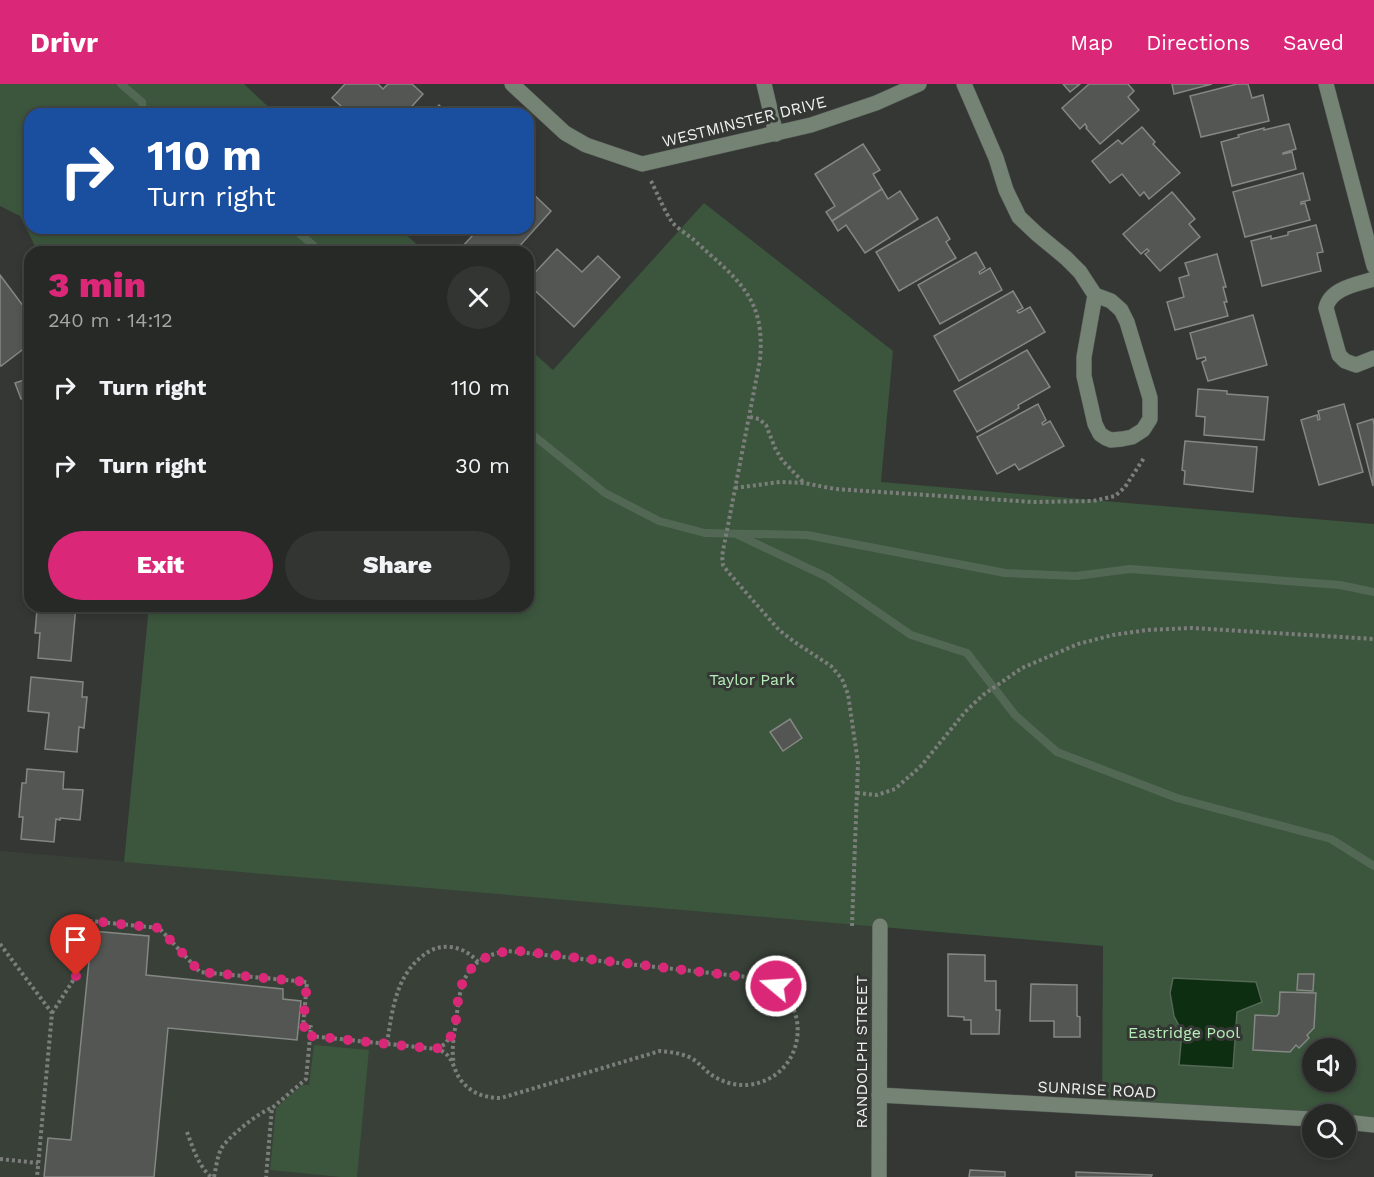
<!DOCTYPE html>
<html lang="en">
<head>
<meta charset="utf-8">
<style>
	:root { --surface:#272927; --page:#333533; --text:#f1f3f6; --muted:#a4a6a7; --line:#434544; --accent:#db2777 }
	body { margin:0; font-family:"Work Sans",sans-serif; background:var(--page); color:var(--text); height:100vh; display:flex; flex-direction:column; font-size:22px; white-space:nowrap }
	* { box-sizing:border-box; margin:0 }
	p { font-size:20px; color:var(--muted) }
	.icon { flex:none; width:33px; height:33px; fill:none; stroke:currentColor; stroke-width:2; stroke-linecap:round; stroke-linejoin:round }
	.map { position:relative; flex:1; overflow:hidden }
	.details { position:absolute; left:24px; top:162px; width:510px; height:366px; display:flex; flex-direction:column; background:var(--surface); border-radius:18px; box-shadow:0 3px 9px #0003,0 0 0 2px var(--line) }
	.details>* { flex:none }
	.banner { position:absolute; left:24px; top:24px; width:510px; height:126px; border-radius:18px; box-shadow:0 3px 9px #0003,0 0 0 2px var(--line); background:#1a4fa0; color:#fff; overflow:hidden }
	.fabs { position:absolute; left:1302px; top:954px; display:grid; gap:12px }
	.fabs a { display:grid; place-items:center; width:54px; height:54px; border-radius:50%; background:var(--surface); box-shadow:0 3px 9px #0003,0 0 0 2px var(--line); font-size:30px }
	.pin { position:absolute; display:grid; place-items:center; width:51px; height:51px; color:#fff; margin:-62px -26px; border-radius:50% 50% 50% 0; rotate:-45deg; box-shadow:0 0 6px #0007 }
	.pin .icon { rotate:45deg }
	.me { position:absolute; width:66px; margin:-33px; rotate:288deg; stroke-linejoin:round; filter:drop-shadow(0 0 4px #0008) }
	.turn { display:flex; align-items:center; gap:21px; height:126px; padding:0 24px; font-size:27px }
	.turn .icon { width:78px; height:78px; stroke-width:2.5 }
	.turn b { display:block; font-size:42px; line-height:51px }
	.round { display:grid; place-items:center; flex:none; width:63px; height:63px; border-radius:32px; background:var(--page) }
	.head { display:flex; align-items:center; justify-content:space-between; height:102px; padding:0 24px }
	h1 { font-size:36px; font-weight:800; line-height:45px; color:var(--accent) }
	.primary-button { display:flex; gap:12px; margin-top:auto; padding:12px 24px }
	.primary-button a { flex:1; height:69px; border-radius:36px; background:var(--accent); color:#fff; font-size:24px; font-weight:800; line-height:69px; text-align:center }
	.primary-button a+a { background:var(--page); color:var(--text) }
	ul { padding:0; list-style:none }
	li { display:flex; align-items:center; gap:18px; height:78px; padding:0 24px }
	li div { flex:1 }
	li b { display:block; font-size:22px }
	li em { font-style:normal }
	header { display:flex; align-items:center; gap:36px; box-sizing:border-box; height:84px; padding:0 30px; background:var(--accent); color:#fff }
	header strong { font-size:28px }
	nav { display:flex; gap:33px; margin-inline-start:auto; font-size:21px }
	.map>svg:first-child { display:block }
</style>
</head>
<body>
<header>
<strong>Drivr</strong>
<nav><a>Map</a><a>Directions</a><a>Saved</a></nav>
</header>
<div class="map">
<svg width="1374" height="1093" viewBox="0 0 1374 1093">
	<rect width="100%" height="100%" fill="#343734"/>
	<path fill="#384038" d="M0,767L880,842L879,1093H0Z"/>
	<g fill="#3b563c" fill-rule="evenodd">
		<path d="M0,0H244L276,30H30V144H399L425,168H38L20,132L0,122Z"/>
		<path d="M704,119L893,267L881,398L1374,440V1041L1346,1038V1030L1102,1023L1103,862L124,778L149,522H528V264L553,286ZM1312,964H1346V998H1312Z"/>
		<path d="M314,961L369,966L357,1093H341L270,1086L276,1024L302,1001H309Z"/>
	</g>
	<path fill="#0e2e11" stroke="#526854" stroke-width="1.5" d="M1173,894L1256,898L1262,918L1237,928L1233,984L1179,981L1182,948L1174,932L1170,909Z"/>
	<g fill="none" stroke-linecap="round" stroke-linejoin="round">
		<g stroke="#526854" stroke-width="8">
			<path d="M121,0L142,18L143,30"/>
			<path d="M293,144L321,168"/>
			<path d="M528,347L605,409L659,437L705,449L807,451L1005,489L1076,492L1130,485L1340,501L1374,508"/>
			<path d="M738,451L827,493L911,551L967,569L1015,631L1057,668L1177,714L1331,755L1374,782"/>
		</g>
	</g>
	<g fill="#535653" stroke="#848784" stroke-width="1.5">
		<path d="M345,0H378L383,5L388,0H412L423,10L405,30H350L332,14Z"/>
		<path d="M1063,0H1080L1070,8Z"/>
		<path d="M1089,0H1128L1134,7L1128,13L1139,26L1100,60L1086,44L1087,43L1085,40L1080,45L1062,24Z"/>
		<path d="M1172,0H1212L1174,10Z"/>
		<path d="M1237,0H1248L1252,14L1263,11L1269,37L1201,53L1190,12Z"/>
		<path d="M439,21L448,30H431Z"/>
		<path d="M1289,40L1296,65L1283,69V70L1292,68L1296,85L1232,102L1221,58L1239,53L1238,51L1264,44V46Z"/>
		<path d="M1142,43L1155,58L1153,60L1180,89L1149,115L1144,108L1140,112L1122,90L1110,99L1092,77L1118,56L1122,60Z"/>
		<path d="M863,60L880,86L873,90L882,105L832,137L826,128L835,122L815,90Z"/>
		<path d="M1303,89L1310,116L1301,118V120L1305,119L1310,136L1245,153L1233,108Z"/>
		<path d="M882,105L888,115L900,107L918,135L865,169L846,141L838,147L832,137Z"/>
		<path d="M529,106L551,127L517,165L513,161L506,168H465L461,164L473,151L466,144H528Z"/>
		<path d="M1172,108L1195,135L1189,140L1200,153L1160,187L1145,170L1149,167L1147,165L1141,170L1123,150Z"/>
		<path d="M937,133L950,155L946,158L956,174L899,207L876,168Z"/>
		<path d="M1316,141L1323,168L1317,169L1321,187L1262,202L1251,157L1271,152V155L1288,151V148Z"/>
		<path d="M557,165L582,188L598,172L620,193L574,243L528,200V196Z"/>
		<path d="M976,168L985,184L979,188L980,190L990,184L1002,206L940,240L918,201Z"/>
		<path d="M1217,170L1226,203H1223L1227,218H1224L1228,232L1175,246L1167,218L1184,213L1179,194L1189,191L1185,179Z"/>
		<path d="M0,191L30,231V260L1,282L0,280Z"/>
		<path d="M1013,207L1023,224L1017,227L1019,229L1030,223L1045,248L959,297L934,252Z"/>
		<path d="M1253,231L1267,281L1208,297L1202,278L1206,276L1205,273L1197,275L1190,249Z"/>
		<path d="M1027,266L1050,303L1018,321L1019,324L977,348L954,307Z"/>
		<path d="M30,294V324L26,314L21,315L15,299Z"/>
		<path d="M1198,305L1227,307V310L1268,313L1264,356L1204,351L1205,333L1196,332Z"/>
		<path d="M1038,320L1046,336L1042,339L1043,341L1050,337L1064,362L1019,386L1015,380L997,390L977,353Z"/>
		<path d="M1344,320L1363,388L1319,401L1301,336L1317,331L1318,336L1320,335L1318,327Z"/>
		<path d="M1373,335L1374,341L1373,402L1357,340Z"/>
		<path d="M1185,357L1257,363L1253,408L1184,400L1185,387L1182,386Z"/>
		<path d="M39,522H76L71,577L38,574L40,549H35L37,526H39Z"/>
		<path d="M31,593L83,598L82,613H87L84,644L79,643L77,668L45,665L49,629L28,627Z"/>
		<path d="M790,635L802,654L783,667L770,648Z"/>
		<path d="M27,685L64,688L63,705L83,706L80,736L60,734V736L56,735L54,758L21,755L23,733H19L22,699H26Z"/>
		<path d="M92,847L149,852L146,891L283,905V915L301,917L297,956L168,944L154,1093H44L48,1054L71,1056Z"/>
		<path d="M948,870L985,871V897H996V926H1000L999,950H971V936H964V933L948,932Z"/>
		<path d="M1298,890H1314L1313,907L1297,906Z"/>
		<path d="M1031,900L1077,901V932L1080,933V953H1054V937H1030Z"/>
		<path d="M1280,908L1316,909L1314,944L1307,951L1309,954L1299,964L1296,961L1290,968L1253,966L1255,931L1277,932L1279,929Z"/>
		<path d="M970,1086L1005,1088V1093H969Z"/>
		<path d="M1076,1088L1152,1091L1151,1093H1076Z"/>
	</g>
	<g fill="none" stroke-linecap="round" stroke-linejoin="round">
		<g stroke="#525552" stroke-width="16">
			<g id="minor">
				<path d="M512,0L565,49L586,61L642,80L811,41L876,19L919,0"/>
				<path d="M764,0L776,50"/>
				<path d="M964,0L996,74L1006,106L1019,133L1037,150L1066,174L1080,188L1095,211L1111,217L1121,226L1127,238L1150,314V335L1143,346L1132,353L1122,355L1111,356L1106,354L1100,350L1095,340L1084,292V273L1095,211"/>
				<path d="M1326,0L1374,182"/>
				<path d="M1374,195C1358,200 1330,204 1326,224L1339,271L1345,277L1356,281L1374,274"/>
				<path d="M879,1011L1312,1035"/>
				<path d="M1346,1038L1374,1041"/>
				<path d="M879,1093L880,842"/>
			</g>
		</g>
		<g stroke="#7b7e7b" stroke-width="4" stroke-dasharray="3 3" stroke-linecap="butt">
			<path d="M651,97C657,109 665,128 672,138C677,144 688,151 694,156C736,195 766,212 760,276L722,472L723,481L728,488L779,546L796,559L831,582L842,595L848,610L858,679L852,842"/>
			<path d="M750,333L759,335L766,341L775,364L782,376L804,399"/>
			<path d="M735,404L780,398L804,399L835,405L1033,418L1093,417L1115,412L1125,403L1144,374"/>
			<path d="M857,709L877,711L895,705L921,682L965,628L983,611L1022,584L1078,560L1113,551L1147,546L1192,544L1374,555"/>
			<path d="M0,860L52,929L37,1093"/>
			<path d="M52,929L76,892L81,847L90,837L159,844L200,888L307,898L303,943H311L306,995L272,1024L266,1093"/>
			<path d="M310,952L437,965C450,969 452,978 457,990C466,1007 482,1014 501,1014L660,967C670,968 681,969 691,974C698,978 703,984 709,989C719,997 734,1002 748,1001C809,994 816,910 757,894L508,867C464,873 460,900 456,938C454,952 451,966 454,980"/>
			<path d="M387,959C392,929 395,895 420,874C429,866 438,862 450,863C461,864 470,869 478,878"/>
			<path d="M437,965L445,960L453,949"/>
			<path d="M187,1048C193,1064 198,1081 211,1093"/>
			<path d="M0,1075L38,1079"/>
			<path d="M214,1093C216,1084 217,1074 221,1065C227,1054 260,1027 272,1024"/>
		</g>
		<use href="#minor" stroke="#748374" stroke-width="15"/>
	</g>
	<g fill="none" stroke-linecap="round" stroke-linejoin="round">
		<path stroke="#db2777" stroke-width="10" stroke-dasharray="0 18" d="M76,892L81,847L90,837L159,844L200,888L307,898L303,943H311L310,952L436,965C461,952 454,934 459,911C465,880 488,867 518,867L746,893L766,897L776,902"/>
	</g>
	<g text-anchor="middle" stroke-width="6" stroke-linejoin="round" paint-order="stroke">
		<g font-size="16" fill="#eff1ef" stroke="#343734">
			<text transform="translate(744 37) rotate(-14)" y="6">WESTMINSTER DRIVE</text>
			<text transform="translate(861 968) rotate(-90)" y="6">RANDOLPH STREET</text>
			<text transform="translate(1097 1005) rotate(3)" y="6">SUNRISE ROAD</text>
		</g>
		<g font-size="16" fill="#b6eeb8" stroke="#343734">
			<text x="752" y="601">Taylor Park</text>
			<text x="1184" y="954">Eastridge Pool</text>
		</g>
	</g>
</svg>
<div class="fabs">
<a><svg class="icon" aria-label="sound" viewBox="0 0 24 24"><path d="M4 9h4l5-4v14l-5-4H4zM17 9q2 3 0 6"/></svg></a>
<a><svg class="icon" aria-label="search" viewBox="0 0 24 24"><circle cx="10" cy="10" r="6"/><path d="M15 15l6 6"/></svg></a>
</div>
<div class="pin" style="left:76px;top:892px;background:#d93025"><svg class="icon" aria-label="arrive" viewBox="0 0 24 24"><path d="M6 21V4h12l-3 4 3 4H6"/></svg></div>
<svg class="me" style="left:776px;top:902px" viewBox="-20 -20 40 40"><circle r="17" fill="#db2777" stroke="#fff" stroke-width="3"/><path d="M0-11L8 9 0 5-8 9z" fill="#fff"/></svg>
<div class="banner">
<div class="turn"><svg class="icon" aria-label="right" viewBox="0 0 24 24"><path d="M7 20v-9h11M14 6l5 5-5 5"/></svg><div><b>110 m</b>Turn right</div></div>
</div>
<section class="details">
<div class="head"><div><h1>3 min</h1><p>240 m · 14:12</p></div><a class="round"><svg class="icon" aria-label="close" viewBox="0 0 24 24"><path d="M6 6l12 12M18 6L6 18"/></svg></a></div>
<ul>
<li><svg class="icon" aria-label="right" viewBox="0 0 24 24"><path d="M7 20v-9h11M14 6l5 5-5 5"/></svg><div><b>Turn right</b></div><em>110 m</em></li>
<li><svg class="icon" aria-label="right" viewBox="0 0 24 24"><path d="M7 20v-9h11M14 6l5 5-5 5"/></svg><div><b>Turn right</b></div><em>30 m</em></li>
</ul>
<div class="primary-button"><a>Exit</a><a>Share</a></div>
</section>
</div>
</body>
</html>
